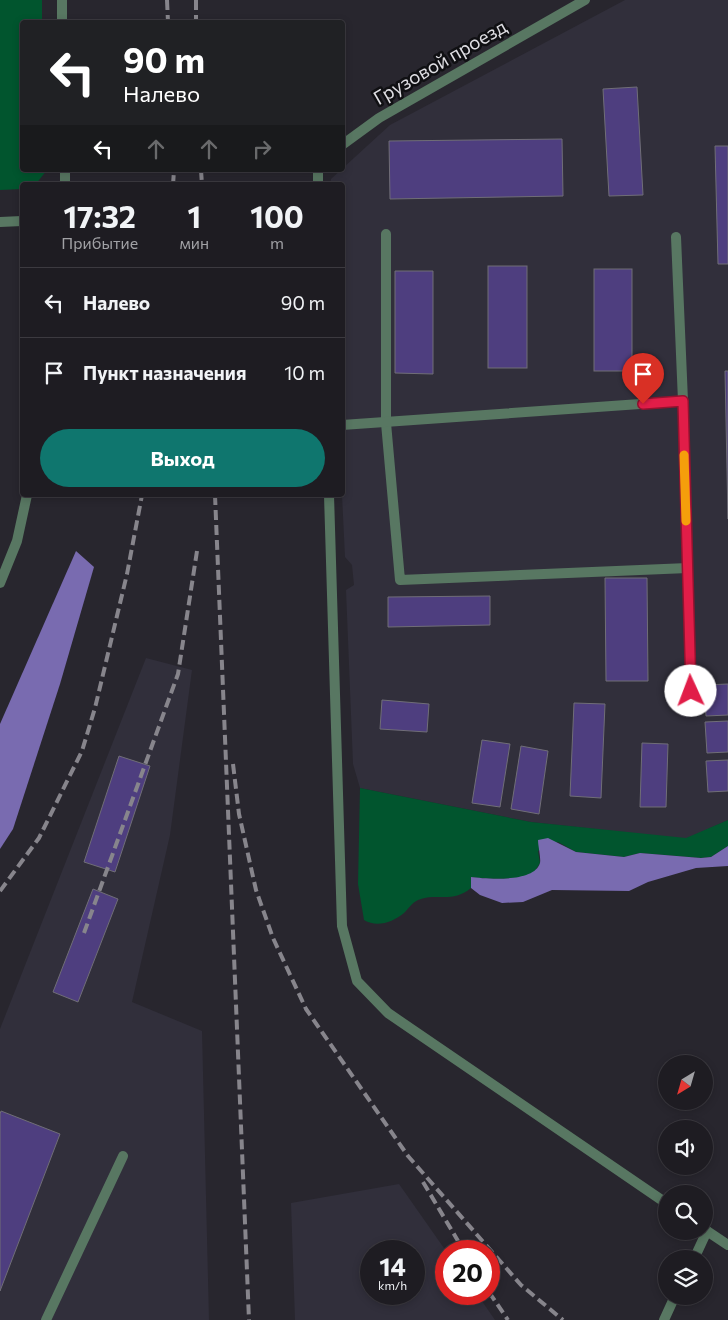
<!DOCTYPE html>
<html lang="ru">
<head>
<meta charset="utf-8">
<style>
	:root { --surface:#1e1c22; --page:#2b292f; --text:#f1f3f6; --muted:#a1a1a5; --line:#3c3a40; --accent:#0f766e }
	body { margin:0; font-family:Commissioner,sans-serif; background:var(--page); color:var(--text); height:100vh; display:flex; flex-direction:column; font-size:19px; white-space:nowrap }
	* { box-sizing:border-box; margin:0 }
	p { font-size:16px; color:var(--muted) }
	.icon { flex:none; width:28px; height:28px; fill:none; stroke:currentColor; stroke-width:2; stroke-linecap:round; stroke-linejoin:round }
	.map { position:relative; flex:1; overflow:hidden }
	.panel { position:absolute; left:20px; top:182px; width:325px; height:315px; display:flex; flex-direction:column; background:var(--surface); border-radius:5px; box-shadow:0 2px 8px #0003,0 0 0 1px var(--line) }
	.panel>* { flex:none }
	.banner { position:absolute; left:20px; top:20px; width:325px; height:152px; border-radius:5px; box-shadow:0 2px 8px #0003,0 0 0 1px var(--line); background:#202124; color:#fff; overflow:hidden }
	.needle { width:32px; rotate:217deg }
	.controls { position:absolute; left:658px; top:1055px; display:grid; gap:10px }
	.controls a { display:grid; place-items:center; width:55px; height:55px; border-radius:50%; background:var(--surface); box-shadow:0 2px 8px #0003,0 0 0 1px var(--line); font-size:25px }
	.speed { position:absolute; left:360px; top:1240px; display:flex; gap:10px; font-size:25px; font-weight:700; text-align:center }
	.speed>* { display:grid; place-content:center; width:65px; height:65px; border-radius:50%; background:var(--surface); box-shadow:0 2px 8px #0003,0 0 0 1px var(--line); line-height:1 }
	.speed small { font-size:12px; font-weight:400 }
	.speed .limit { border:8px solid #d22; background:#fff; color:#111 }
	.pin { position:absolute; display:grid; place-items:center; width:42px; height:42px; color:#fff; margin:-51px -21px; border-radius:50% 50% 50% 0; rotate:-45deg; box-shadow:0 0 5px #0007 }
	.pin .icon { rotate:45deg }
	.me { position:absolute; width:55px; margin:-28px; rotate:358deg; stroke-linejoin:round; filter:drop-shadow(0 0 4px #0008) }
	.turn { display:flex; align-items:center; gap:18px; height:105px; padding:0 20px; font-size:22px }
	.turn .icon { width:65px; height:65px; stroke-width:2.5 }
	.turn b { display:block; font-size:35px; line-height:42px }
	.lanes { display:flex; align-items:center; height:48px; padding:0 20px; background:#0003; justify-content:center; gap:25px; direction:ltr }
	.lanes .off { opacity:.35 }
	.eta { display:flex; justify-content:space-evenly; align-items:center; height:85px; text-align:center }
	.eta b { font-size:30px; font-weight:700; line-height:35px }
	.action { display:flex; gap:10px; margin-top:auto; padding:10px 20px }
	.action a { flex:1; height:58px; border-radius:30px; background:var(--accent); color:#fff; font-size:20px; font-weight:700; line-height:58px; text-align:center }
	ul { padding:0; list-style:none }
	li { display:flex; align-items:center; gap:15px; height:70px; padding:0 20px; border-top:1px solid var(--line) }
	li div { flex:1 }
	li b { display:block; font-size:19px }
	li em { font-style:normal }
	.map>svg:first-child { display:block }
</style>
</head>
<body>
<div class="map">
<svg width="728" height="1320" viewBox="0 0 728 1320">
	<rect width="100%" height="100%" fill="#28262e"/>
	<g fill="#312f3b" fill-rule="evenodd">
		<path d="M625,0H728V820L686,839L531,822L360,788L353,764L346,590L354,585L352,565L345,557L342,495V185H330L331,179L390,125Z"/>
		<path d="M146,658L192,670L170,835L132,1002L202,1031L209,1320H0V1029Z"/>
		<path d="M399,1184L446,1251V1294H477L495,1320H295L291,1203ZM371,1251H414V1294H371Z"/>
	</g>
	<g fill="#01552e">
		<path d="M0,0H42V22H22V170H47L35,185H22V189L0,190Z"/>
		<path d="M360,788L531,822L686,838L728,820V846L711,857L701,858L640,853L624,857L576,852L558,842L538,851L540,863C538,866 536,870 533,873C523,881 485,879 471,877V888C452,904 437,892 418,900C412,903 409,908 404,913C393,922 377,928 364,920L358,884Z"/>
	</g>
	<g fill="#796bb0">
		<path d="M76,551L94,567L60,684L13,829L0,849V724Z"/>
		<path d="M548,838L576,852L624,857L640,853L701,858L711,857L728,846V866L696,868L648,882L629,891L552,890L523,902L502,903L480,895L471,888V877C487,879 534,883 540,863C541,857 538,846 538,840Z"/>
	</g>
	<g fill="#4e3e7f" stroke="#706e77">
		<path d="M637,87L643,195L609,196L603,89Z"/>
		<path d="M562,139L563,196L390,199L389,141Z"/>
		<path d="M715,146H728V264H718Z"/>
		<rect x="488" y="266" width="39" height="102"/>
		<rect x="594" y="269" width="38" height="102"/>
		<path d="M395,271H433V374L395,373Z"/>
		<path d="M725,371H728V519Z"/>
		<path d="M605,578H647L648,681H606Z"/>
		<path d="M490,596V625L388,627V597Z"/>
		<path d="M728,684V715L706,716L704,685Z"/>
		<path d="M382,700L429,704L427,732L380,729Z"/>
		<path d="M574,703L605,704L601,798L570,796Z"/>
		<path d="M728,721V752L707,753L705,722Z"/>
		<path d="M482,740L510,744L500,807L472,803Z"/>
		<path d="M642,743L668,744L666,807H640Z"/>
		<path d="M521,746L548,751L539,814L511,809Z"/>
		<path d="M119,756L150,766L115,872L84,862Z"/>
		<path d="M728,760V791L708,792L706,761Z"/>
		<path d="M93,889L118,899L78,1002L53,992Z"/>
		<path d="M1,1111L60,1134L0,1291V1114Z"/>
	</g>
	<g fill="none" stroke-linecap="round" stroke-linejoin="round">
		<g stroke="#587762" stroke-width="10">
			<path d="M318,170V185"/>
			<path d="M386,234V423L400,580L688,568"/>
			<path d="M676,237L683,401"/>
			<path d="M342,425L683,401L691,691"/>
			<path d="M329,495L342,926L357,981L388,1013L666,1203"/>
			<path d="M704,1229L728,1245"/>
			<path d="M694,1259L707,1231"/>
			<path d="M46,1320L123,1156"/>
			<path d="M664,1320L675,1296"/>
		</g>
		<g stroke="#587762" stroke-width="10">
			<path d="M342,145L379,118L585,0"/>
			<path d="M0,222L22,221"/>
		</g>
		<g stroke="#587762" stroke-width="10">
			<path d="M62,0V22"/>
			<path d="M65,170V185"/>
			<path d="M0,583L17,541L27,495"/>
		</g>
		<g stroke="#87858c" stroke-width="4" stroke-dasharray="10 5" stroke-linecap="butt">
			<path d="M167,0L168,22"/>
			<path d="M196,0V22"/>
			<path d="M201,170L202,185"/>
			<path d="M173,185L174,170"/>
			<path d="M215,495L249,1320"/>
			<path d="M233,764L239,814L256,890L273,938L306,1009L408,1156L521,1285L563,1320"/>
			<path d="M0,891L39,838L82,751L95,708L127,574L142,495"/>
			<path d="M84,933L178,674L197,551"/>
			<path d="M423,1182L464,1251"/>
			<path d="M489,1292L508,1320"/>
		</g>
	</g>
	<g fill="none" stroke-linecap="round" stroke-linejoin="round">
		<g stroke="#92132f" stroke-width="12">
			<path id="route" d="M643,404L683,401L691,691"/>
		</g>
		<use href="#route" stroke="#e11d48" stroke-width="9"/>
		<path stroke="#f59e0b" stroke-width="9" d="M684,455L686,521"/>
	</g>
	<g text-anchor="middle" stroke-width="5" stroke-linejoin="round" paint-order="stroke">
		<g font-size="19" fill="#dfdee3" stroke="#101013">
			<text transform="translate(440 62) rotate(-30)" y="7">Грузовой проезд</text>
		</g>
	</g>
</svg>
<div class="controls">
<a><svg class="needle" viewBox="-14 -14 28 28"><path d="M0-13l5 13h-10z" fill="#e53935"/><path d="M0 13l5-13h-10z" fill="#a1a1a5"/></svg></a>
<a><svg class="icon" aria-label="sound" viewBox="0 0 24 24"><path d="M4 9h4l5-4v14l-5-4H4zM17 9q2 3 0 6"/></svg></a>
<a><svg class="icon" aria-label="search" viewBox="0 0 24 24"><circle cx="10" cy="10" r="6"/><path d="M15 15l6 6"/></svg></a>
<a><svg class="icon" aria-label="layers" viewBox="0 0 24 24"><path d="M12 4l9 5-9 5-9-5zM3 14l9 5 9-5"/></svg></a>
</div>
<div class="speed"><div>14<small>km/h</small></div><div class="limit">20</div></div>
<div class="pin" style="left:643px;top:404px;background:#d93025"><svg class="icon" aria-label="arrive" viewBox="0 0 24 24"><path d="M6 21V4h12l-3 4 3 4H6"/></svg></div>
<svg class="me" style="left:691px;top:691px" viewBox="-20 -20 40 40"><circle r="19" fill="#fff"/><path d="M0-13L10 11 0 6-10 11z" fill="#e11d48"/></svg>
<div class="banner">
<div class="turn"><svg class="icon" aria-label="left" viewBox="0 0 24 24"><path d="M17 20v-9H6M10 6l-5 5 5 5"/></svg><div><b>90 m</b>Налево</div></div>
<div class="lanes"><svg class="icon" aria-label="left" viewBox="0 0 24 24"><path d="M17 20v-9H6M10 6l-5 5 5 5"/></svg><svg class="icon off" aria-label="ahead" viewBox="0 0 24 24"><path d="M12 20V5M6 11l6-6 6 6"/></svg><svg class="icon off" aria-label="ahead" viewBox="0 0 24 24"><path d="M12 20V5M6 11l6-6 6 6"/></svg><svg class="icon off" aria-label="right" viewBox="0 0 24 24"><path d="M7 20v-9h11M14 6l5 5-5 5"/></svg></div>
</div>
<section class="panel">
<div class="eta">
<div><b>17:32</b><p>Прибытие</p></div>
<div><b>1</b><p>мин</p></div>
<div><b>100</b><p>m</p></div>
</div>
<ul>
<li><svg class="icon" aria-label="left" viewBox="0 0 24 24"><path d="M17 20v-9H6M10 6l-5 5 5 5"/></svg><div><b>Налево</b></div><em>90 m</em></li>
<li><svg class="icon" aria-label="arrive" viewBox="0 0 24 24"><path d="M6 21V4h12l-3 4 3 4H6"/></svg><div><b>Пункт назначения</b></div><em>10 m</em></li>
</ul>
<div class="action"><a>Выход</a></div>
</section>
</div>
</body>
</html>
